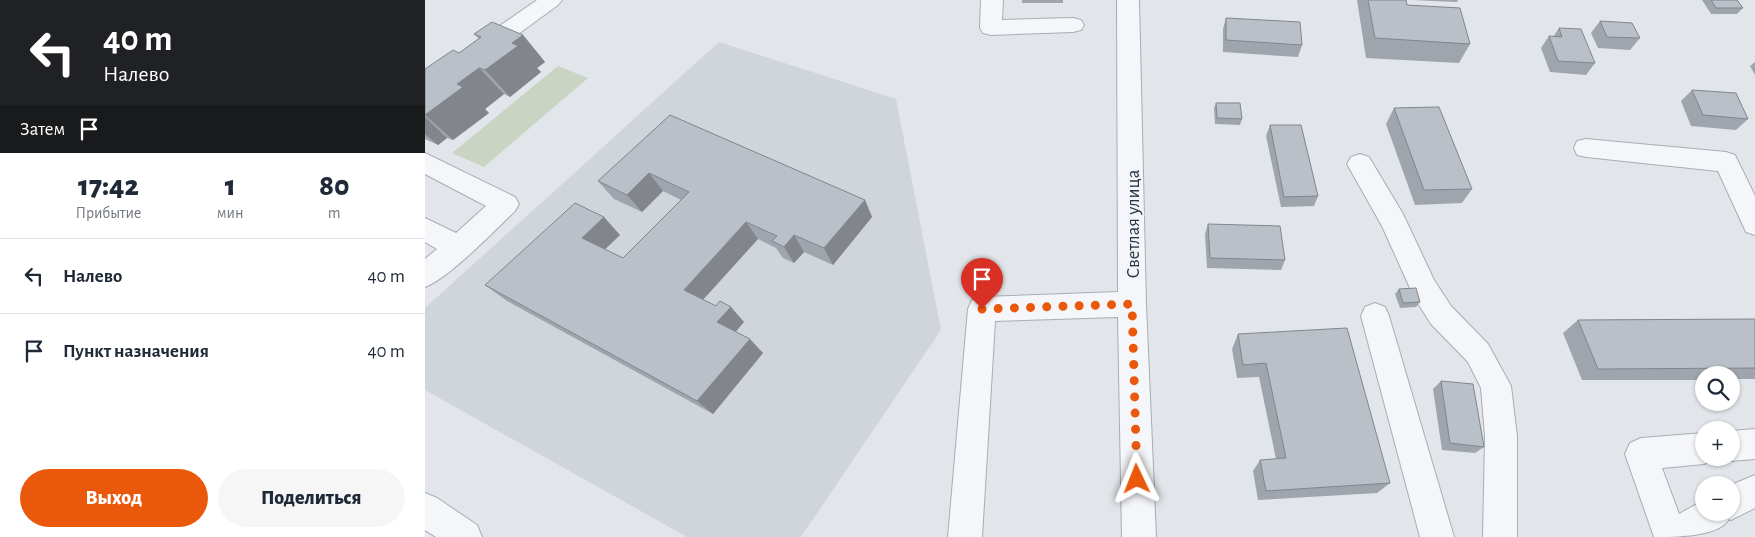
<!DOCTYPE html>
<html lang="ru">
<head>
<meta charset="utf-8">
<style>
	:root { --surface:#fff; --page:#f6f6f7; --text:#1f2937; --muted:#747a83; --line:#e0e1e3; --accent:#ea580c }
	body { margin:0; font-family:"Alegreya Sans",sans-serif; background:var(--page); color:var(--text); height:100vh; display:flex; flex-direction:column; font-size:19px; white-space:nowrap }
	* { box-sizing:border-box; margin:0 }
	p { font-size:16px; color:var(--muted) }
	.icon { flex:none; width:28px; height:28px; fill:none; stroke:currentColor; stroke-width:2; stroke-linecap:round; stroke-linejoin:round }
	.map { position:relative; flex:1; overflow:hidden }
	.sheet { display:flex; flex-direction:column; background:var(--surface); width:425px }
	.sheet>* { flex:none }
	.banner { background:#202124; color:#fff; overflow:hidden }
	.fabs { position:absolute; left:1270px; top:366px; display:grid; gap:10px }
	.fabs a { display:grid; place-items:center; width:45px; height:45px; border-radius:50%; background:var(--surface); box-shadow:0 1px 4px #0004; font-size:25px }
	.pin { position:absolute; display:grid; place-items:center; width:42px; height:42px; color:#fff; margin:-51px -21px; border-radius:50% 50% 50% 0; rotate:-45deg; box-shadow:0 0 5px #0007 }
	.pin .icon { rotate:45deg }
	.me { position:absolute; width:55px; margin:-28px; rotate:358deg; stroke-linejoin:round; filter:drop-shadow(0 0 4px #0008) }
	.turn { display:flex; align-items:center; gap:18px; height:105px; padding:0 20px; font-size:22px }
	.turn .icon { width:65px; height:65px; stroke-width:2.5 }
	.turn b { display:block; font-size:35px; line-height:42px }
	.then { display:flex; align-items:center; height:48px; padding:0 20px; background:#0003; gap:10px; font-size:19px }
	.eta { display:flex; justify-content:space-evenly; align-items:center; height:85px; text-align:center }
	.eta b { font-size:30px; font-weight:800; line-height:35px }
	.cta { display:flex; gap:10px; margin-top:auto; padding:10px 20px }
	.cta a { flex:1; height:58px; border-radius:30px; background:var(--accent); color:#fff; font-size:20px; font-weight:800; line-height:58px; text-align:center }
	.cta a+a { background:var(--page); color:var(--text) }
	ul { padding:0; list-style:none }
	li { display:flex; align-items:center; gap:15px; height:75px; padding:0 20px; border-top:1px solid var(--line) }
	li div { flex:1 }
	li b { display:block; font-size:19px }
	li em { font-style:normal }
	main { display:flex; flex:1; min-height:0 }
	.map>svg:first-child { display:block }
</style>
</head>
<body>
<main>
<section class="sheet">
<div class="banner">
<div class="turn"><svg class="icon" aria-label="left" viewBox="0 0 24 24"><path d="M17 20v-9H6M10 6l-5 5 5 5"/></svg><div><b>40 m</b>Налево</div></div>
<div class="then">Затем<svg class="icon" aria-label="arrive" viewBox="0 0 24 24"><path d="M6 21V4h12l-3 4 3 4H6"/></svg></div>
</div>
<div class="eta">
<div><b>17:42</b><p>Прибытие</p></div>
<div><b>1</b><p>мин</p></div>
<div><b>80</b><p>m</p></div>
</div>
<ul>
<li><svg class="icon" aria-label="left" viewBox="0 0 24 24"><path d="M17 20v-9H6M10 6l-5 5 5 5"/></svg><div><b>Налево</b></div><em>40 m</em></li>
<li><svg class="icon" aria-label="arrive" viewBox="0 0 24 24"><path d="M6 21V4h12l-3 4 3 4H6"/></svg><div><b>Пункт назначения</b></div><em>40 m</em></li>
</ul>
<div class="cta"><a>Выход</a><a>Поделиться</a></div>
</section>
<div class="map">
<svg width="1330" height="537" viewBox="0 0 1330 537">
	<rect width="100%" height="100%" fill="#e2e6ea"/>
	<path fill="#d0d5dc" d="M294,42L471,99L516,330L376,537H262L0,390V308Z"/>
	<path fill="#c9d4c3" d="M133,66L163,78L59,167L27,153Z"/>
	<g fill="none" stroke-linecap="round" stroke-linejoin="round">
		<g stroke="#a7adb5" stroke-width="2">
			<g id="minor">
				<path d="M112,0H137L133,5L8,96L0,98V78Z"/>
				<path d="M556,0H578L577,20L648,18L656,20L659,25L656,30L648,32L566,35L558,33L555,28Z"/>
				<path d="M692,0H714L721,304L731,537H697L693,317L570,321L557,537H523L543,309L547,300L557,297L693,292Z"/>
				<path d="M1161,139L1301,152L1310,155L1330,196V235L1321,232L1293,171L1161,157L1152,155L1149,148L1152,141Z"/>
				<path d="M0,153L90,197L94,204L90,211C69,231 24,278 0,287V259L12,249L0,242V218L31,233L61,206L0,174Z"/>
				<path d="M935,154L944,157L978,214L1009,280L1026,306L1063,344L1086,386L1092,436V537H1058L1060,436L1056,388L1043,362L1006,324L989,297L957,226L922,164L926,157Z"/>
				<path d="M950,303L960,307L964,316L1029,537H995L936,316L940,307Z"/>
				<path d="M1330,429V459L1306,461L1296,458H1306V431Z"/>
				<path d="M1279,433V458H1291L1290,459L1279,464L1237,468L1254,514L1279,500V512H1306V485L1330,475V508L1306,520L1304,519C1294,537 1250,537 1229,537L1200,454L1205,443L1216,438Z"/>
				<path d="M0,493L12,498L52,525L57,537H11L0,530Z"/>
			</g>
		</g>
		<use href="#minor" fill="#f5f6f9" fill-rule="evenodd"/>
	</g>
	<g fill="#9fa5ac">
		<rect x="597" y="0" width="41" height="3"/>
		<path d="M932,0H981L982,5L1045,44L1034,63L941,58Z"/>
		<path d="M986,0H1033L1032,2Z"/>
		<path d="M1277,0H1312L1318,8L1312,14H1286Z"/>
		<path d="M801,18L877,45L873,57L798,52V29Z"/>
		<path d="M1175,21L1215,38L1205,50L1173,48L1166,33Z"/>
		<path d="M1134,28L1170,63L1161,75L1125,72L1116,48L1124,36L1128,37Z"/>
		<path d="M49,34L98,35L120,62L112,68L116,72L85,97L79,94L60,109L64,113L28,140L22,138L13,145L0,139V69L34,53L54,39Z"/>
		<path d="M1330,62V75L1325,66Z"/>
		<path d="M1267,90L1323,119L1311,130L1266,126L1256,101Z"/>
		<path d="M791,103L817,119L815,125L790,124L789,108Z"/>
		<path d="M969,108L1047,189L1037,203L990,205L961,124Z"/>
		<path d="M245,115L440,200L447,217L408,265L379,252L369,263L358,258L351,248L333,239L278,300L319,322L311,331L338,353L288,414L82,301L60,285L195,235L180,249L198,258L256,200L238,191L217,212L189,199L173,181Z"/>
		<path d="M845,125L893,196L889,206L856,207L841,136Z"/>
		<path d="M783,224L860,260L856,270L782,268L780,234Z"/>
		<path d="M974,289L995,302L991,307L975,308L970,294Z"/>
		<path d="M1330,319V379H1306V375H1279V380H1157L1138,333L1153,320Z"/>
		<path d="M813,334L965,483L952,493L833,500L828,471L835,460L851,459L834,377L812,378L807,349Z"/>
		<path d="M1016,381L1059,447L1050,453L1017,450L1008,389Z"/>
	</g>
	<g fill="#82868c">
		<path d="M98,35L120,62L112,68L116,72L85,97L60,70L87,43Z"/>
		<path d="M54,68L79,94L60,109L64,113L28,140L0,115L32,84Z"/>
		<path d="M0,117L22,138L13,145L0,134Z"/>
		<path d="M224,173L238,191L217,212L202,195Z"/>
		<path d="M440,200L447,217L408,265L399,248Z"/>
		<path d="M179,217L195,235L175,254L157,238Z"/>
		<path d="M321,222L333,239L273,305L259,290Z"/>
		<path d="M369,235L379,252L369,263L359,247Z"/>
		<path d="M306,307L319,322L306,337L292,322Z"/>
		<path d="M325,339L338,353L288,414L272,401Z"/>
	</g>
	<g fill="#b9c0c8" stroke="#82868c">
		<path d="M943,0H981L982,5L1035,8L1045,44L950,38Z"/>
		<path d="M1286,0H1312L1318,8H1291Z"/>
		<path d="M801,18L875,22L877,45L801,40Z"/>
		<path d="M1175,21L1207,23L1215,38L1182,37Z"/>
		<path d="M67,22L98,35L87,43L93,46L60,70L54,68L32,84L38,87L0,115V69L28,50L34,53L56,37L49,34Z"/>
		<path d="M1134,28L1156,29L1170,63L1133,61L1124,36L1137,37Z"/>
		<path d="M1267,90L1311,93L1323,119L1278,115Z"/>
		<path d="M791,103H815L817,119L792,118Z"/>
		<path d="M1014,107L1047,189L999,190L969,108Z"/>
		<path d="M245,115L440,200L399,248L369,235L359,247L347,241L352,236L321,222L259,290L291,306L295,301L306,307L292,322L325,339L272,401L60,285L150,203L179,217L157,238L198,258L264,192L224,173L202,195L173,181Z"/>
		<path d="M845,125H876L893,196L859,197Z"/>
		<path d="M783,224L855,226L860,260L785,258Z"/>
		<path d="M991,288L995,302L978,303L974,289Z"/>
		<path d="M1330,319V368L1173,369L1153,320Z"/>
		<path d="M922,328L965,483L841,491L835,460L861,458L841,363L818,365L813,334Z"/>
		<path d="M1016,381L1048,384L1059,447L1025,443Z"/>
	</g>
	<g fill="none" stroke-linecap="round" stroke-linejoin="round">
		<path stroke="#ea580c" stroke-width="9" stroke-dasharray="0 16.2" d="M557,309L707,304L712,479"/>
	</g>
	<g text-anchor="middle" stroke-width="4" stroke-linejoin="round" paint-order="stroke">
		<g font-size="19" fill="#293543" stroke="#f1f5f8">
			<text transform="translate(707 224) rotate(-90)" y="7">Светлая улица</text>
		</g>
	</g>
</svg>
<div class="fabs">
<a><svg class="icon" aria-label="search" viewBox="0 0 24 24"><circle cx="10" cy="10" r="6"/><path d="M15 15l6 6"/></svg></a>
<a>+</a>
<a>−</a>
</div>
<div class="pin" style="left:557px;top:309px;background:#d93025"><svg class="icon" aria-label="arrive" viewBox="0 0 24 24"><path d="M6 21V4h12l-3 4 3 4H6"/></svg></div>
<svg class="me" style="left:712px;top:479px" viewBox="-20 -20 40 40"><path d="M0-17L14 15 0 8-14 15z" fill="#ea580c" stroke="#fff" stroke-width="4"/></svg>
</div>
</main>
</body>
</html>
